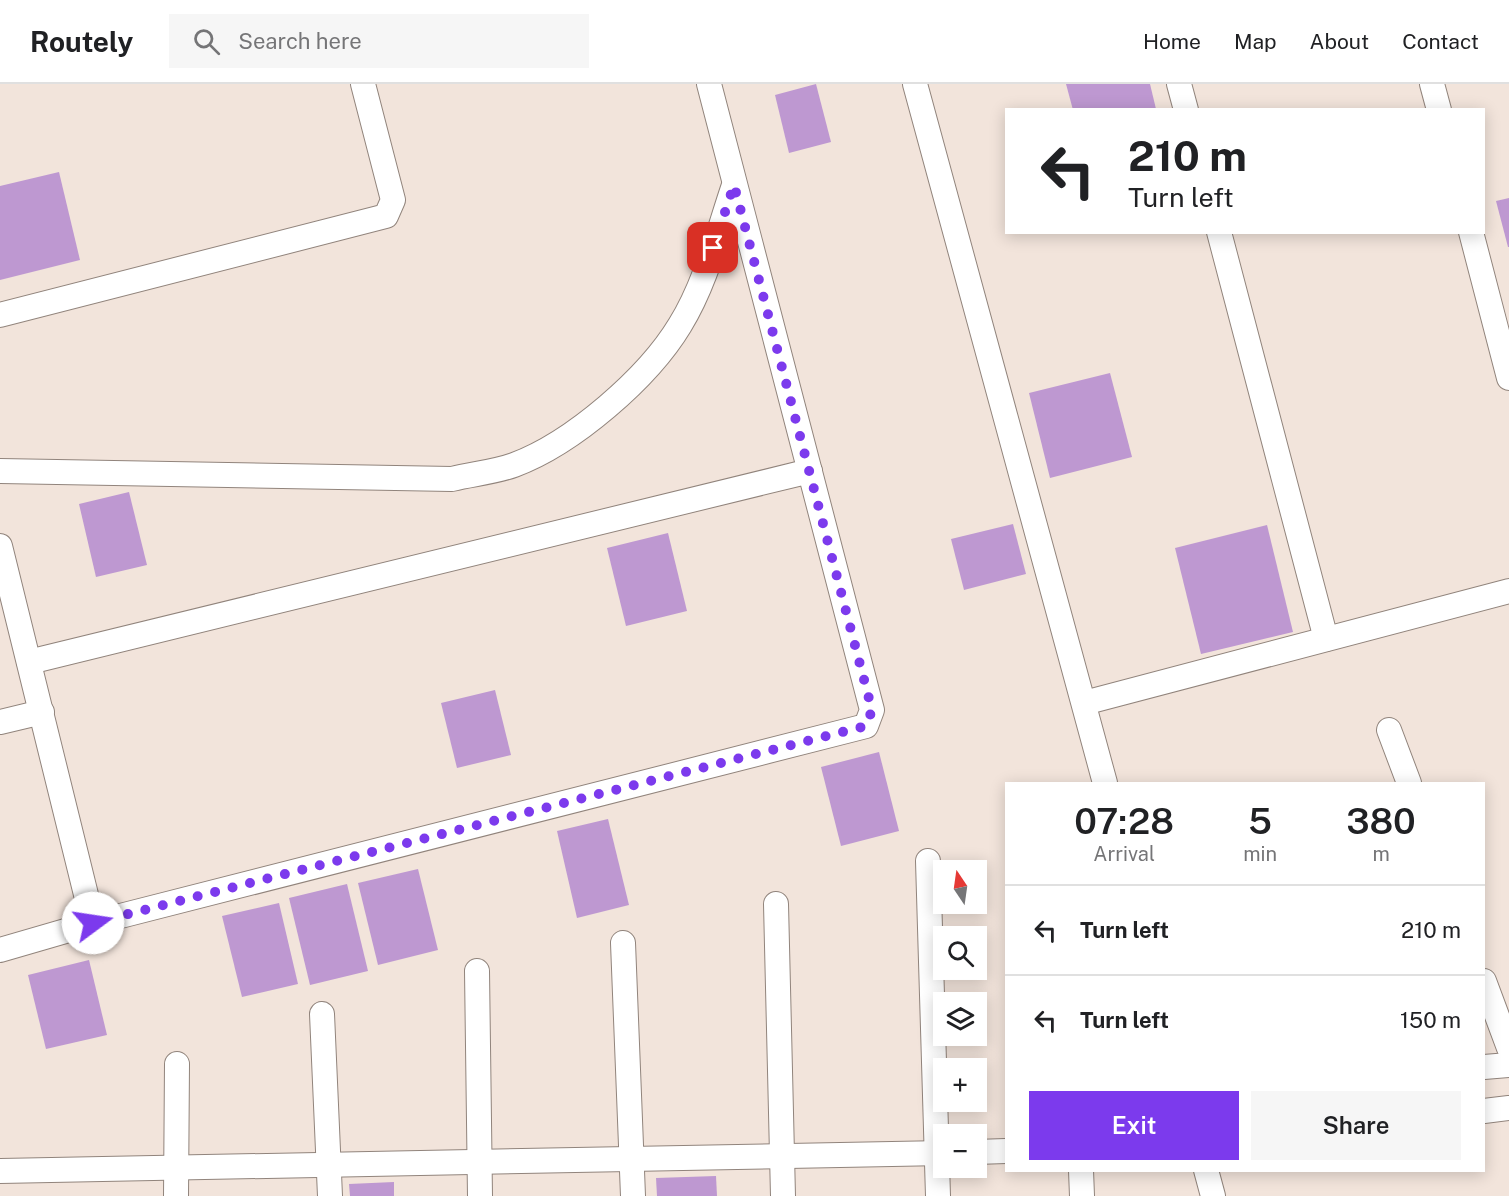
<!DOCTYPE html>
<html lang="en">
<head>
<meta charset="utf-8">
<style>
	:root { --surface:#fff; --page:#f6f6f6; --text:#202124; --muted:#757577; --line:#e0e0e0; --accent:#7c3aed }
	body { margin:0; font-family:"Public Sans",sans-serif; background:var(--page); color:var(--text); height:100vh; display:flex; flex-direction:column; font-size:22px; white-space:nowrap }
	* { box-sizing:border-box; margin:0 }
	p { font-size:20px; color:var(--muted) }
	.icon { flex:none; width:33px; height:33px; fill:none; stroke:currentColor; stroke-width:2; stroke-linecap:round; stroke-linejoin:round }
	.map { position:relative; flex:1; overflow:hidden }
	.sheet { position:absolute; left:1005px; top:698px; width:480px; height:390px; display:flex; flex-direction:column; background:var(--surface); border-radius:0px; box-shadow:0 3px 15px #0003 }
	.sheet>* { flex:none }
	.guide { position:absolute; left:1005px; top:24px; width:480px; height:126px; border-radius:0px; box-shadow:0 3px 15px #0003; background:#fff; color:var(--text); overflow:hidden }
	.needle { width:39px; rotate:347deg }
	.fabs { position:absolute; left:933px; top:776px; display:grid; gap:12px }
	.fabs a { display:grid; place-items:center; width:54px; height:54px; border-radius:0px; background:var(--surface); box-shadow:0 3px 15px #0003; font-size:30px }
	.pin { position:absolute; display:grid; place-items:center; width:51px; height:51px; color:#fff; margin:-26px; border-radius:12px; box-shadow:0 3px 9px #0006 }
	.me { position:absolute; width:66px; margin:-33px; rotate:76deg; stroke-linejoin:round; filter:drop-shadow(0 0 4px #0008) }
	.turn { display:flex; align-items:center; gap:21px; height:126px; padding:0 24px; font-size:27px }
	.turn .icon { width:78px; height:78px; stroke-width:2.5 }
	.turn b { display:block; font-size:42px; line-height:51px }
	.eta { display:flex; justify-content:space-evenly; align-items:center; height:102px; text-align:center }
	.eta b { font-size:36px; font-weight:600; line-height:42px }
	.cta { display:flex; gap:12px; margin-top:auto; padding:12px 24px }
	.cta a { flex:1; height:69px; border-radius:0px; background:var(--accent); color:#fff; font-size:24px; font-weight:600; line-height:69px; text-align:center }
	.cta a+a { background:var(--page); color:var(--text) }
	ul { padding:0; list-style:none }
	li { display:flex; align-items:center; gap:18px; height:90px; padding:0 24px; border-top:2px solid var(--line) }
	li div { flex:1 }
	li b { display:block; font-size:22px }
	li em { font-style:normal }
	header { display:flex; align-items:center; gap:36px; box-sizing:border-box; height:84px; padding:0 30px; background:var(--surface); border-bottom:2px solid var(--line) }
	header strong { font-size:28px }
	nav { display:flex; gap:33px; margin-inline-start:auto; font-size:21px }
	.search { width:420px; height:54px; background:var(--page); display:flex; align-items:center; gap:15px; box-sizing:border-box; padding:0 21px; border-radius:0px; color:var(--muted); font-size:22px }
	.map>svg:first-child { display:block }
</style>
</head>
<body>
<header>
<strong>Routely</strong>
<div class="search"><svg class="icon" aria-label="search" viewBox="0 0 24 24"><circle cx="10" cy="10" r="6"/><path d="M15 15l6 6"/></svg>Search here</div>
<nav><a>Home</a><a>Map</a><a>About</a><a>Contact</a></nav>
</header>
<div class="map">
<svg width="1509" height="1112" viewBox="0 0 1509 1112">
	<rect width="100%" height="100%" fill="#f2e4db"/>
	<g fill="#be98d1">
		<path d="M816,0L831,58L789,69L775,11Z"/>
		<path d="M1066,0H1150L1156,25L1073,26Z"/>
		<path d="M59,88L80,176L0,196V102Z"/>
		<path d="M1509,114V163H1508L1496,117Z"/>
		<path d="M1110,289L1132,373L1050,394L1029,309Z"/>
		<path d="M129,408L147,481L96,493L79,420Z"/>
		<path d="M1013,440L1026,490L964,506L951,455Z"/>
		<path d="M1267,441L1293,548L1201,570L1175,464Z"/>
		<path d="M668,449L687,527L626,542L607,464Z"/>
		<path d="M495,606L511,671L457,684L441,619Z"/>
		<path d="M879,668L899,747L841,762L821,683Z"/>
		<path d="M608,735L629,821L577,834L557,747Z"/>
		<path d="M418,785L438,866L378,881L358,799Z"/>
		<path d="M347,800L368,887L310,901L289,814Z"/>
		<path d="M279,819L298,900L242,913L222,832Z"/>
		<path d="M89,876L107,951L46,965L28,891Z"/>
		<path d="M716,1092L717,1112H657L656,1094Z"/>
		<path d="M394,1098V1112H350L349,1100Z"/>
	</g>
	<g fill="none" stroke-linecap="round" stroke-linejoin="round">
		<g stroke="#91847c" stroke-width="26">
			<g id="street">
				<path d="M915,0L1105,699"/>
				<path d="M1179,0L1186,26"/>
				<path d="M1432,0L1439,26"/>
				<path d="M1219,148L1326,555"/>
				<path d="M1471,148L1509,294"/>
				<path d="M0,231L386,132L393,116L363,0"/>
				<path d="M0,387L452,395C472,390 495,388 514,381C573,359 648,294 680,241C706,199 718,148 734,101"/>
				<path d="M0,462L93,839"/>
				<path d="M29,578L810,387"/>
				<path d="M1084,619L1509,507"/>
				<path d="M0,638L42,628"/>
				<path d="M1389,646L1409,699"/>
				<path d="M928,777L938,1112"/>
				<path d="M776,820L783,1112"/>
				<path d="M623,859L633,1112"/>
				<path d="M0,866L93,839L866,642L872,626L709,0"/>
				<path d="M477,887L480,1112"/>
				<path d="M1484,897L1509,964"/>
				<path d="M322,930L330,1112"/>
				<path d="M1484,983L1509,981"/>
				<path d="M1484,1027L1509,1024"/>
				<path d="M976,1068L1006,1067"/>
				<path d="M1081,1086L1082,1112"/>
				<path d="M1206,1086L1213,1112"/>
				<path d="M0,1087L944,1069"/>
				<path d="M176,1112L177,980"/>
			</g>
		</g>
		<use href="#street" stroke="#fff" stroke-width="24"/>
	</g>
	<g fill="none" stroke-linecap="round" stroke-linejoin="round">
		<path stroke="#7c3aed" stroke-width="10" stroke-dasharray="0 18" d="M93,839L866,642L872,626L734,101L713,164"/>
	</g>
</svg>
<div class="fabs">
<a><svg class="needle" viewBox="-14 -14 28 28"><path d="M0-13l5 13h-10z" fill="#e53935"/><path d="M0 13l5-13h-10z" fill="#757577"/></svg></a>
<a><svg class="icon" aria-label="search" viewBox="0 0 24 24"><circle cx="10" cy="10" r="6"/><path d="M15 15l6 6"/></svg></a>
<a><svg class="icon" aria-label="layers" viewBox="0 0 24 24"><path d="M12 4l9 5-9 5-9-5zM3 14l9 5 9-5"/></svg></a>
<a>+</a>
<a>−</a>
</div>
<div class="pin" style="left:713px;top:164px;background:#d93025"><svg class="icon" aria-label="arrive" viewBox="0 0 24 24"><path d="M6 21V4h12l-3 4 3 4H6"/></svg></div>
<svg class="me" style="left:93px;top:839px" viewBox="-20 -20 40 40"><circle r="19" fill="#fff"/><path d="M0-13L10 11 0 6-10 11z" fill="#7c3aed"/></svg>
<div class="guide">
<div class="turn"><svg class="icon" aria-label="left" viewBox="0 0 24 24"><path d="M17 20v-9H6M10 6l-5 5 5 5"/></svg><div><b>210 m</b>Turn left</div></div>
</div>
<section class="sheet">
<div class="eta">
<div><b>07:28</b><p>Arrival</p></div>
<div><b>5</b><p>min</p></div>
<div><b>380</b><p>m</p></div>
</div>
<ul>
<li><svg class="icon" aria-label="left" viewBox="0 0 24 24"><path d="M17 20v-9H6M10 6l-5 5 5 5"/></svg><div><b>Turn left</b></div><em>210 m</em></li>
<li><svg class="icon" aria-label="left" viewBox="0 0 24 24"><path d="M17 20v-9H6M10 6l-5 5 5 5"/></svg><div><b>Turn left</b></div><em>150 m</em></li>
</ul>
<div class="cta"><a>Exit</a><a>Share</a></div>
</section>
</div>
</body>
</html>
